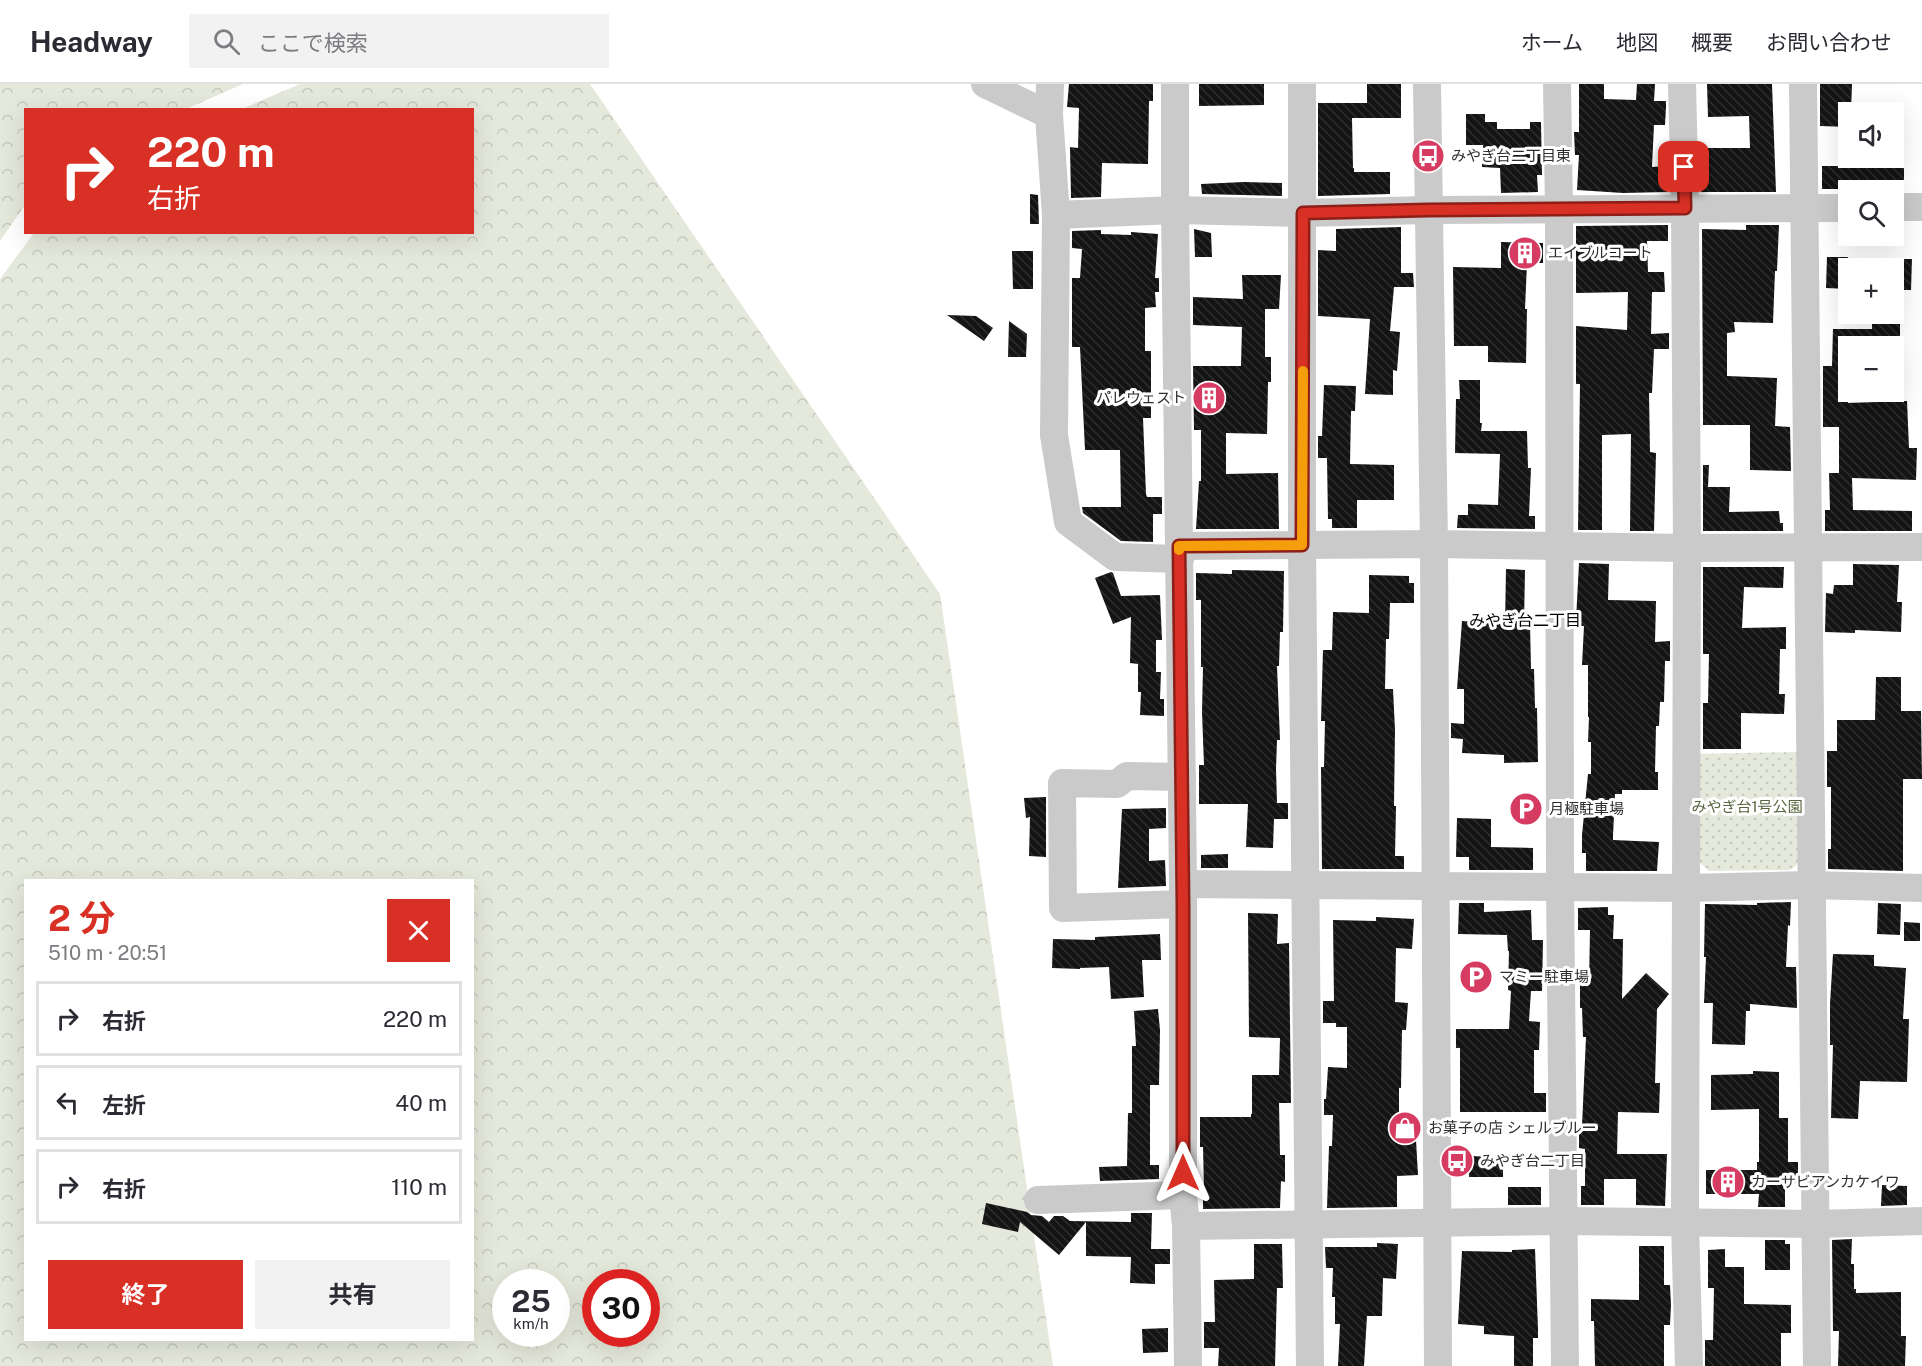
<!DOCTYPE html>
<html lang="ja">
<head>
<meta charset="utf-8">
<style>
	:root { --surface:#fff; --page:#f2f2f3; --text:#2b2b33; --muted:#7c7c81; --line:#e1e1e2; --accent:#d93025 }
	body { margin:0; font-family:"Public Sans","Noto Sans JP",sans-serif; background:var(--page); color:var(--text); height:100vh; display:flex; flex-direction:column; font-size:22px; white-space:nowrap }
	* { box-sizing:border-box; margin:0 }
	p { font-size:20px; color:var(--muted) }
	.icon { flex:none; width:33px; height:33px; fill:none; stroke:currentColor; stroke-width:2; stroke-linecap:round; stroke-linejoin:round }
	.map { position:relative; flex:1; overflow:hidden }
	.sheet { position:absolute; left:24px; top:795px; width:450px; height:462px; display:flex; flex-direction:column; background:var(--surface); border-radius:0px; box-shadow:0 6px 24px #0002 }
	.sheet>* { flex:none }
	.top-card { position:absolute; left:24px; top:24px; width:450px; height:126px; border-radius:0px; box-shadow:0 6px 24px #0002; background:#d93025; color:#fff; overflow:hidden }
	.tools { position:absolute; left:1838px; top:18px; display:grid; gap:12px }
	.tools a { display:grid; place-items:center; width:66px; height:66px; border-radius:0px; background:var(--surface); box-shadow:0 6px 24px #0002; font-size:30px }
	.speed { position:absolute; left:492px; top:1185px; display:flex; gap:12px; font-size:30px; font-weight:700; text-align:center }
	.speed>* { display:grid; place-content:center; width:78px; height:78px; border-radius:50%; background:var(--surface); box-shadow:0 6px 24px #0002; line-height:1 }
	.speed small { font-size:15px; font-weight:400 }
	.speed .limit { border:9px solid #d22; background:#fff; color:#111 }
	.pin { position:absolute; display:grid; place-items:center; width:51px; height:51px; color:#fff; margin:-26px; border-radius:12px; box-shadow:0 3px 9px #0006 }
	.me { position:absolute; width:66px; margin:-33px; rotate:0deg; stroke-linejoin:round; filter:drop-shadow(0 0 4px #0008) }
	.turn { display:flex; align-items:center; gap:21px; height:126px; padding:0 24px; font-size:27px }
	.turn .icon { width:78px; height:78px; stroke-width:2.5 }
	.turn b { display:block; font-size:42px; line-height:51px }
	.round { display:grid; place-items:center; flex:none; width:63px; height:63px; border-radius:0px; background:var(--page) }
	.headline { display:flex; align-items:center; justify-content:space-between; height:102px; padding:0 24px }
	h1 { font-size:36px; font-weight:700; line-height:45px; color:var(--accent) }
	.action { display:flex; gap:12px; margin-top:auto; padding:12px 24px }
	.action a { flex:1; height:69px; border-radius:0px; background:var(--accent); color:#fff; font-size:24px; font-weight:700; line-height:69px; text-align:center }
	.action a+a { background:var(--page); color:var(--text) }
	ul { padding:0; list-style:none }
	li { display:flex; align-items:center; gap:18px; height:75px; margin:0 12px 9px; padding:0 12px; border:3px solid var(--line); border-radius:0px }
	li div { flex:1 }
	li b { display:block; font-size:22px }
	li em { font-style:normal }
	header { display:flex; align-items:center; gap:36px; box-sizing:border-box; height:84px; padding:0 30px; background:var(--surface); border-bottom:2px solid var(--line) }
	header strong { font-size:28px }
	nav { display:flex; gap:33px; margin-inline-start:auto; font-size:21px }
	.search { width:420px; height:54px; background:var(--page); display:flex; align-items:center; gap:15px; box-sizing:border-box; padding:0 21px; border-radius:0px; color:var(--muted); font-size:22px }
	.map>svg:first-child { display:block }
</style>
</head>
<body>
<header>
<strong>Headway</strong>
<div class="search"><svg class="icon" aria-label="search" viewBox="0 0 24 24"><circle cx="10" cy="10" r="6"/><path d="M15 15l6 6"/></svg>ここで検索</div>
<nav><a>ホーム</a><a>地図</a><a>概要</a><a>お問い合わせ</a></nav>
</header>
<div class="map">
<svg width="1922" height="1282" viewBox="0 0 1922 1282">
	<defs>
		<pattern id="grass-dots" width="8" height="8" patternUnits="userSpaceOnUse" patternTransform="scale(1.5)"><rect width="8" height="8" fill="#e5e9db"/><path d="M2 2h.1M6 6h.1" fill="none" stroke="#c5c8bc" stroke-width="1.8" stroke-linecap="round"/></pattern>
		<pattern id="forest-crowns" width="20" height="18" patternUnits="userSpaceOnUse" patternTransform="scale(1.5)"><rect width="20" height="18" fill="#e5e9db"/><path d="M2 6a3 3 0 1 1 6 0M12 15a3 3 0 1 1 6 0" fill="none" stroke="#c5c8bc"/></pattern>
		<pattern id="building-back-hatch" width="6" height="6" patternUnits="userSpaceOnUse" patternTransform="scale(1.5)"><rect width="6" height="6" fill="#141414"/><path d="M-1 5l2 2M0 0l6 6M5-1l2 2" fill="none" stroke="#2e2e2e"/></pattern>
	</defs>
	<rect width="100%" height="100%" fill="#fff"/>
	<path fill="url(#grass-dots)" d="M1798,668L1800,778L1790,786L1709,787L1696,775L1693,670Z"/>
	<g fill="url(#forest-crowns)" fill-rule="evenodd">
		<path d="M0,0H243L186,25L26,26L25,121L0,157Z"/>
		<path d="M300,0H590L940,510L1053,1282H0V195L34,149L472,148V26L242,25ZM26,796H472V1256H26ZM506,1198H556V1250H506ZM596,1198H646V1250H596Z"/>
	</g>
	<g fill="url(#building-back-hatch)">
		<path d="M1069,0H1153V17H1149L1148,80L1102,79L1101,113L1071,114L1070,63L1078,64L1079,24L1067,23Z"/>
		<path d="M1199,0H1264V21L1199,22Z"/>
		<path d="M1367,0H1401V34H1352L1353,84H1354V88H1390V110L1318,112V19H1367Z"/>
		<path d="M1579,0H1604V15L1636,16L1637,0H1655L1654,17H1666V23L1665,41H1654L1652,83L1666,82L1667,108L1623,109L1577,106L1579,71H1575L1574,48H1579Z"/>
		<path d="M1707,0H1772L1776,108H1701L1700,64H1750L1749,32L1708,33Z"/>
		<path d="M1820,0H1852L1851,28H1848V43L1820,42Z"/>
		<path d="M1466,30H1485V38H1497V45H1530V38H1541L1542,91H1537L1538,108L1501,109L1500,84L1482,83L1483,61H1466Z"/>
		<path d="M1873,74H1904V102H1854V105H1822V82H1874Z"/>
		<path d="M1244,98L1282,99V112L1202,110L1201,100Z"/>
		<path d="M1030,110L1038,111L1039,140H1030Z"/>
		<path d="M1668,141V157H1647L1648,188H1664L1665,208H1652L1651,250L1669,249V265H1654L1652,309H1649L1650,368L1656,369L1654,447H1630L1631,350L1602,351V446H1578L1580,300H1576V242L1627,246L1628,208L1576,209V142Z"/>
		<path d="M1746,141H1779L1777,187H1775L1773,239L1734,238L1735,248L1727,249V292L1777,294L1775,342L1790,343L1791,387L1750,386V341H1703L1702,145L1746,146Z"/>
		<path d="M1401,143V189H1413L1414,203H1394L1390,247L1400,248L1397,287L1393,286V311L1365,310L1370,235L1318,232V166L1336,167V145Z"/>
		<path d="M1194,145L1211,149L1212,173H1195Z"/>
		<path d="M1101,146V150L1131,151V148L1158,150L1155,194H1159V208H1155L1156,223L1145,224V267H1151V334H1143L1146,410L1147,413H1162V430H1153V458L1121,457L1083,429L1082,423H1121L1120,366H1085L1080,263H1072V194H1080L1082,165L1072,164V147Z"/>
		<path d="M1501,158L1543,159V179H1527L1525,225H1527L1526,279L1488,278V262H1454L1453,183L1501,184Z"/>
		<path d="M1012,167H1033V205H1013Z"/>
		<path d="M1827,173H1848V205L1826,204Z"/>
		<path d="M1893,175H1912L1911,206H1893Z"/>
		<path d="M1242,191H1281L1279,225H1265V273H1271V298H1268L1267,350L1226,349V390L1278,389L1279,445H1196L1199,397H1201V346H1194L1193,282H1241L1242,243L1193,241V213L1243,215Z"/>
		<path d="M1872,230H1900V261L1848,262V319L1907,317L1909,364H1917L1916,396L1852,394L1853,426L1912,427V447H1825V426H1830L1829,389H1839V343H1823V282H1832L1833,245H1872Z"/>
		<path d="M947,231L976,232L993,244L984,257Z"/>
		<path d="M1009,237L1027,250L1026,273H1008Z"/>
		<path d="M1459,296H1480V339H1482L1481,347H1527L1528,384H1531L1529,432H1535V445L1457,444L1458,431H1468V420L1498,421L1500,370L1455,369L1456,315H1460Z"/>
		<path d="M1324,301L1356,302L1355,327H1351L1350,380L1394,381V416H1357V444H1332V435H1328L1327,374H1318V352H1322Z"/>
		<path d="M1703,381H1709L1708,403H1730L1729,428L1779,427L1780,439H1783V447H1703Z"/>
		<path d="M1579,479L1609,480L1608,516L1656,517L1655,558L1670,557V577H1665L1664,618H1660L1659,642H1656L1655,688H1658V706H1622V710H1615L1613,752V756L1659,758L1657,787H1586V769H1582V751L1588,690H1591V658H1588L1589,633H1588V581H1582L1584,542H1577L1576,536Z"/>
		<path d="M1853,480L1899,481L1897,518H1902L1901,548L1855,546V549L1825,548L1826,509L1833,510L1834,501H1853Z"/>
		<path d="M1703,483H1784L1783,504L1744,503L1742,544L1786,543V565H1780L1779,610H1785L1784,630L1741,629V665H1703V619H1708L1709,570H1703Z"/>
		<path d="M1506,485L1525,486L1524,539H1530L1531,585H1534L1535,624H1537L1538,678L1504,679V671L1462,669L1463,655L1451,654V639L1464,640V605H1457L1462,537L1505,540Z"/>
		<path d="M1232,486L1284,487L1283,548H1280L1279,582H1277L1280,656H1277L1276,685L1277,719H1288V735H1274L1273,764L1246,763L1248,720H1199V681H1204L1202,628L1203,583H1201V516H1196V489L1232,490Z"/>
		<path d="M1111,488L1113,489L1121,512L1160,511L1162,556H1156V588H1161L1160,615H1164V632L1140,631L1141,608H1138V580L1130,579L1131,533L1113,540L1095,494Z"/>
		<path d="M1369,491L1409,492V499H1414V519H1390L1389,555H1386L1385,605H1393L1395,646L1394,722H1396L1395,772H1404V785H1322L1321,683H1324L1325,637H1321L1323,566H1332L1333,528L1369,529Z"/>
		<path d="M1876,593H1901V627H1921L1922,695H1903V787L1828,785V765H1831V703H1827V667H1837V636H1875Z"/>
		<path d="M1046,713V773L1029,772L1030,733L1026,734L1024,714Z"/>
		<path d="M1166,724V744L1149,745V777L1165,776L1166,802L1118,804L1122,725Z"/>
		<path d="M1457,734L1491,735V763L1533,764V786H1469V773H1456Z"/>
		<path d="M1228,770V784H1201V771Z"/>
		<path d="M1791,818L1790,842L1788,841L1786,883H1796L1797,924L1750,920V927H1746L1745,961L1712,960L1713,919H1704L1706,873H1704L1705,820L1757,821V819Z"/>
		<path d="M1459,819H1484V828L1531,826L1532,856H1543L1542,907H1531L1529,937L1540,938L1539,966H1534V1009H1546V1028H1460V964H1456V945H1509L1511,907L1508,906L1509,867H1508L1507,851L1458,850Z"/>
		<path d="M1878,819L1901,820L1900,851L1877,850Z"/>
		<path d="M1608,823V831H1614L1613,855H1623L1622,915L1646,889L1669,910L1657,925L1655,999H1660L1659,1029L1618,1028L1617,1070H1667L1665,1122L1636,1121V1095H1604V1121H1581V1102H1585V1065L1579,1064V1042H1582L1586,953H1583L1582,924H1580V898L1589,899L1590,846H1578V824Z"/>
		<path d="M1248,829L1278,830L1277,860L1289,859L1291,1019H1279L1280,1071H1285V1098L1281,1097L1280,1124L1203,1125V1105H1204L1203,1063H1200V1033H1251V1030H1252V991H1279L1280,954L1249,953Z"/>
		<path d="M1376,833L1414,835L1412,865L1396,864L1395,918L1408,919L1406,946H1402L1401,1004H1399V1034H1417V1056H1416L1418,1091L1397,1092V1123L1327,1124L1329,1062H1332L1333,1031H1324V1015H1326L1328,983L1347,984V943H1336V939H1323V917H1334L1333,836L1376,837Z"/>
		<path d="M1904,838L1920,839V857H1904Z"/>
		<path d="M1160,850L1161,876H1142L1144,913L1111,915L1109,883L1080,884V885L1052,884L1053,855L1095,856V853Z"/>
		<path d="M1833,870L1874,871V882L1906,884L1903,935H1909L1907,998L1860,997L1858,1035L1831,1034L1833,961H1830V920Z"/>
		<path d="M1158,925L1160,946L1159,1001H1150V1081H1159V1095L1100,1097L1099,1083L1127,1082L1128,1029H1132V962H1136L1134,927Z"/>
		<path d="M1753,987L1779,988V1034H1788V1078H1798V1099H1785V1123H1758L1759,1110H1706V1086H1757V1078H1759V1025L1711,1026V991L1753,990Z"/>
		<path d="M1469,1072L1503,1073V1093H1469Z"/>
		<path d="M1882,1101L1907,1102V1121L1881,1122Z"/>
		<rect x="1508" y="1103" width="33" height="18"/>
		<path d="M986,1119L1027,1128L1031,1131L1042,1132L1049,1138L1054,1132H1063L1070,1137L1131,1138V1129H1152L1151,1165H1170V1180H1155V1200L1130,1199L1131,1173L1086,1172V1138L1059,1171L1020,1138L1018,1148L982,1140Z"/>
		<path d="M1852,1155L1851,1180H1854V1205H1856V1209L1901,1208V1252H1906L1905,1282H1838L1839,1247H1833L1832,1156Z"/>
		<path d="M1765,1156H1785V1160H1790V1186H1765Z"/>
		<path d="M1377,1159L1398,1160L1396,1195L1383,1194L1382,1232H1367L1364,1282H1338L1340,1240H1335V1213H1332L1333,1184H1326L1325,1163H1377Z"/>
		<path d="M1254,1160H1282L1283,1204H1277L1275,1282H1218L1219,1264H1204V1238H1215L1214,1196L1254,1195Z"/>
		<path d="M1639,1162H1664V1201H1670L1671,1221L1670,1241H1664V1282H1595L1594,1237H1591V1215L1639,1216Z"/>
		<path d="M1535,1165L1538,1245V1254H1533V1282H1514V1252L1484,1250V1242L1458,1240L1462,1167L1512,1168V1166Z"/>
		<path d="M1725,1165V1183H1744V1220L1791,1221V1249H1781V1282H1705V1256H1713L1714,1204H1708V1166Z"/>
		<path d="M1168,1244V1268L1143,1269L1142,1245Z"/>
	</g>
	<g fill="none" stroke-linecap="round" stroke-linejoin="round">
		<g stroke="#cacaca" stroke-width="28">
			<path d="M985,0L1049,31"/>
			<path d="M1050,0L1049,31L1056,131L1175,126L1303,129L1428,126L1848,124"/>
			<path d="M1175,0V126L1183,800V1111L1186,1142L1188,1282"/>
			<path d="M1302,0V461L1310,1282"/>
			<path d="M1427,0L1434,460L1438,1282"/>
			<path d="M1557,0L1559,125L1560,802L1565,1282"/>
			<path d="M1682,0L1685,124L1687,464L1685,1139L1689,1282"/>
			<path d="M1803,0L1817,1282"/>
			<path d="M1893,123H1922"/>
			<path d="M1056,131L1054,351L1068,438L1115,473L1180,475"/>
			<path d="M1179,462L1434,460L1687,464L1922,463"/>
			<path d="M1182,693L1127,692L1117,700L1062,699L1063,824L1183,820"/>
			<path d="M1183,800L1687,804L1812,801L1922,804"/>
			<path d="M1038,1116L1183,1111"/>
			<path d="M1186,1142L1563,1137L1816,1140L1922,1137"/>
		</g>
	</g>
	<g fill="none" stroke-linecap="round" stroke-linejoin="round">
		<g stroke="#8d1f18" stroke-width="15">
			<path id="route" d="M1183,1089V820L1179,462L1302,461L1303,129L1428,126L1685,124L1684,83"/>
		</g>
		<use href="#route" stroke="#d93025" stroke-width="10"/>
		<path stroke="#f59e0b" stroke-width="10" d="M1179,466V462L1302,461L1303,287"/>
	</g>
	<defs>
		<g id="bus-disc" transform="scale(1.725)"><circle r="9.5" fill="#d63c62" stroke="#fff"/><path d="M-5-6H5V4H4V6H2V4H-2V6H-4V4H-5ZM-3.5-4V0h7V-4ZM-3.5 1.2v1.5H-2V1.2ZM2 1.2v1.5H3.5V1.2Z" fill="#fff"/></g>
		<g id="building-disc" transform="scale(1.725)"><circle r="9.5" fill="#d63c62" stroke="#fff"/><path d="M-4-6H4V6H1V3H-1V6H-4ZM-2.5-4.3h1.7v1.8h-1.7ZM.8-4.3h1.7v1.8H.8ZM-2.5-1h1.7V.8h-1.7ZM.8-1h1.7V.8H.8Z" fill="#fff"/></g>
		<g id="parking-disc" transform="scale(1.725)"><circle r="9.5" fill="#d63c62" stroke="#fff"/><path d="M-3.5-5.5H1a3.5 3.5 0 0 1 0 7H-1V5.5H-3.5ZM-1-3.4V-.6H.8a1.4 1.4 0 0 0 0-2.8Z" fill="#fff"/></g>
		<g id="shop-disc" transform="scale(1.725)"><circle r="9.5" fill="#d63c62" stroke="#fff"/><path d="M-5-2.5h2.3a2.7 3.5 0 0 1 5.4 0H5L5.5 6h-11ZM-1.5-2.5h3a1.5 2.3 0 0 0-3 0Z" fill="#fff"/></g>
	</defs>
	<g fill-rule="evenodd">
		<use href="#bus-disc" x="1428" y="72"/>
		<use href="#building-disc" x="1525" y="169"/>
		<use href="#building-disc" x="1209" y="314"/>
		<use href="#parking-disc" x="1526" y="725"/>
		<use href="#parking-disc" x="1476" y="893"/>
		<use href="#shop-disc" x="1405" y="1044"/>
		<use href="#bus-disc" x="1457" y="1077"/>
		<use href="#building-disc" x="1728" y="1098"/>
	</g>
	<g text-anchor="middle" stroke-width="6" stroke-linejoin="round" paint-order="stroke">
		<g font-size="15" fill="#2d2d2d" stroke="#fff" text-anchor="start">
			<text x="1451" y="77">みやぎ台二丁目東</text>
			<text x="1548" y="174">エイブルコート</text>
			<text x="1186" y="319" text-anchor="end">パレウェスト</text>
			<text x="1549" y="730">月極駐車場</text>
			<text x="1499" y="898">マミー駐車場</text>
			<text x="1428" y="1049">お菓子の店 シェルブルー</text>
			<text x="1480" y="1082">みやぎ台二丁目</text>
			<text x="1751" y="1103">カーサビアンカケイワ</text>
		</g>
		<g font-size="15" fill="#57643e" stroke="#fff">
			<text x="1747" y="728">みやぎ台1号公園</text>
		</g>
		<g font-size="16" fill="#000" stroke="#fff">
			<text x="1525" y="542">みやぎ台二丁目</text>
		</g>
	</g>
</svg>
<div class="tools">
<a><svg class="icon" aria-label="sound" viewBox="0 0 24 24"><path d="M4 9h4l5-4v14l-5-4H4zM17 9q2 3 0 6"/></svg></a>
<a><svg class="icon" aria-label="search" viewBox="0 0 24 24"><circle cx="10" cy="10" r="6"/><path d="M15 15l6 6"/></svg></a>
<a>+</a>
<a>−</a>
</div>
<div class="speed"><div>25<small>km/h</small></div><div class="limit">30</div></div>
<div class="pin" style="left:1684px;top:83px;background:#d93025"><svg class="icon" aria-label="arrive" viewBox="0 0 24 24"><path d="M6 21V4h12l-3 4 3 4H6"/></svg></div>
<svg class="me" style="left:1183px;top:1089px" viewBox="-20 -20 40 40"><path d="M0-17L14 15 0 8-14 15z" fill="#d93025" stroke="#fff" stroke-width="4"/></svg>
<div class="top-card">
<div class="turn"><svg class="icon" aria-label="right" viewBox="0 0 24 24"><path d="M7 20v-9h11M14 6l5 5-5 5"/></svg><div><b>220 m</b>右折</div></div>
</div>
<section class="sheet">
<div class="headline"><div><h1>2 分</h1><p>510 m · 20:51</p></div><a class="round" style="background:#d93025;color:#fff"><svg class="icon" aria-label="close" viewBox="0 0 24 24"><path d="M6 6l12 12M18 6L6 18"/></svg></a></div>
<ul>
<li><svg class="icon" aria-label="right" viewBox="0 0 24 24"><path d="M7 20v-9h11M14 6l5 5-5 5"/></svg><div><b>右折</b></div><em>220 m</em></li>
<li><svg class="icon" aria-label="left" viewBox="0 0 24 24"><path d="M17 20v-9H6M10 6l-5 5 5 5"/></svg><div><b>左折</b></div><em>40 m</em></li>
<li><svg class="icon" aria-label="right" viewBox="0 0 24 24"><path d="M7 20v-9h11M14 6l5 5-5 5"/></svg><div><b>右折</b></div><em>110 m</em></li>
</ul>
<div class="action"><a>終了</a><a>共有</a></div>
</section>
</div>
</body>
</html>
